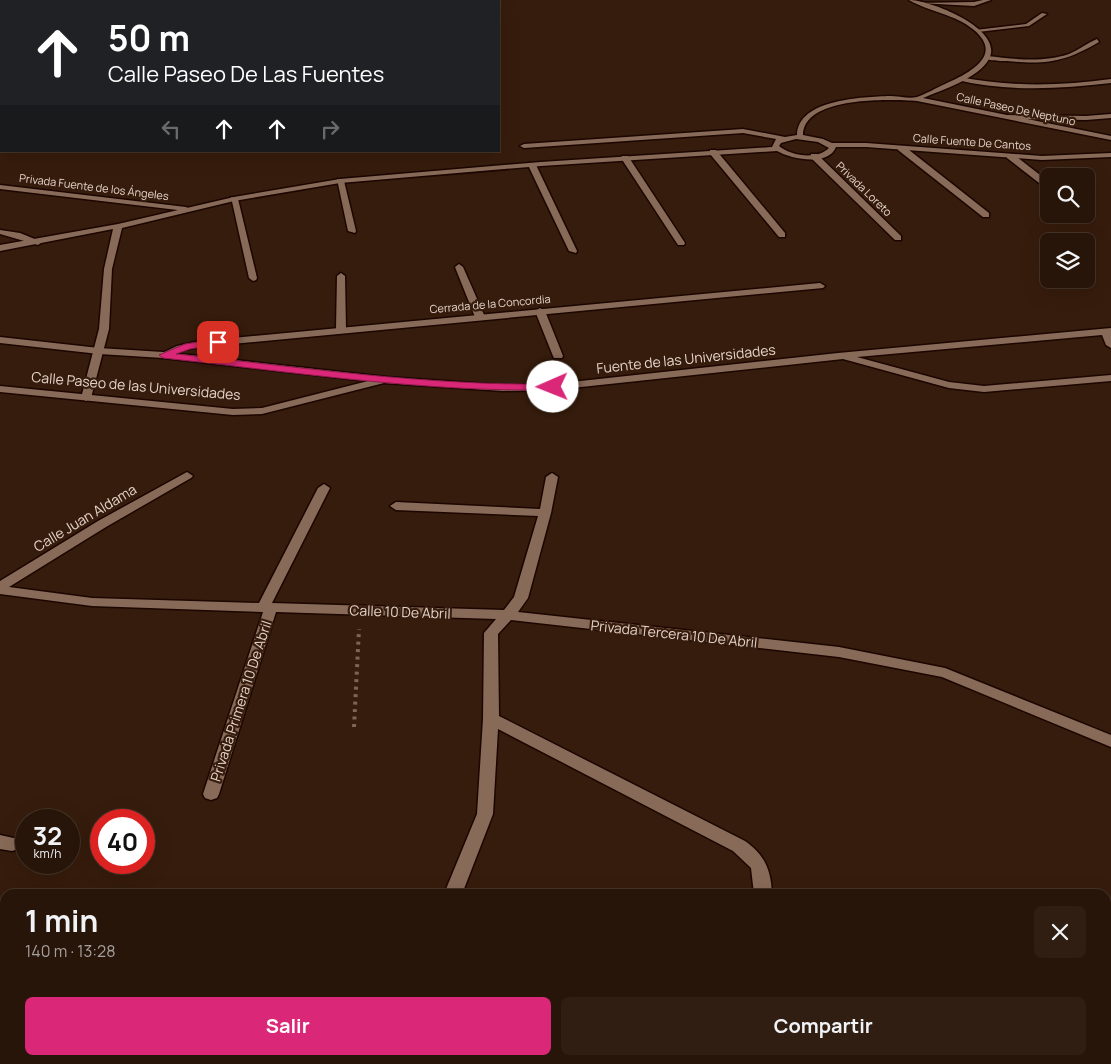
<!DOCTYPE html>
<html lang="es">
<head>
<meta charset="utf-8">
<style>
	:root { --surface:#281509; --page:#301e12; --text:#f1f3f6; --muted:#a59f9c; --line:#44342a; --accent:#db2777 }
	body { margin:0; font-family:Manrope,sans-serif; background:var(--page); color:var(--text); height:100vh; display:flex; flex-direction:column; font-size:19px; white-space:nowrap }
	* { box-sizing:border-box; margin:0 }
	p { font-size:16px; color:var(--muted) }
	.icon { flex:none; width:28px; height:28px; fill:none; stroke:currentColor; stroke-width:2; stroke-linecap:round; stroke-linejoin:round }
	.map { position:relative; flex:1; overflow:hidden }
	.side { position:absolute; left:0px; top:889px; width:1111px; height:176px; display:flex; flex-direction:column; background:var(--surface); border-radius:15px 15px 0 0; box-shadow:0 5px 20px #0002,0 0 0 1px var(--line) }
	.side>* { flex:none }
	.top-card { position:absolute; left:0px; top:0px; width:500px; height:152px; box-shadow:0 5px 20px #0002,0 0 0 1px var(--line); background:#202124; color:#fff; overflow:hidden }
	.controls { position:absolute; left:1040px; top:168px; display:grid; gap:10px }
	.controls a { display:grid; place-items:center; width:55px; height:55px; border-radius:8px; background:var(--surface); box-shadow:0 5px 20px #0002,0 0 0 1px var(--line); font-size:25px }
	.speed { position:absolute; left:15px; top:809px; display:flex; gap:10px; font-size:25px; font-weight:700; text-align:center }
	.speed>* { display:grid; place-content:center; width:65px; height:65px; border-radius:50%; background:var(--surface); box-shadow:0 5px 20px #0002,0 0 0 1px var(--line); line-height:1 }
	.speed small { font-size:12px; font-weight:400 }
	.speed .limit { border:8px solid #d22; background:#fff; color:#111 }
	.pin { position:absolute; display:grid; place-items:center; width:42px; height:42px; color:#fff; margin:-21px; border-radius:10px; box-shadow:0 2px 8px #0006 }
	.me { position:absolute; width:55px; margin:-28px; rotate:269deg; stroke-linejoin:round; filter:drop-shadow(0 0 4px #0008) }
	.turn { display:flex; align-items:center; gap:18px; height:105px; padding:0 25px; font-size:22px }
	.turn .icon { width:65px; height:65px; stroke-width:2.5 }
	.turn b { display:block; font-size:35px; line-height:42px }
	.lanes { display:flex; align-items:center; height:48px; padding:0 25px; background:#0003; justify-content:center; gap:25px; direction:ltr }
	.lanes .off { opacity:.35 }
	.round { display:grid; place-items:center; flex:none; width:52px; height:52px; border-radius:8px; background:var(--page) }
	.head { display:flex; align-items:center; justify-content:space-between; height:85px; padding:0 25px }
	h1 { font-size:30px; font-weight:700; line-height:38px }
	.action { display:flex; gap:10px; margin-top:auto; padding:10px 25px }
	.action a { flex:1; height:58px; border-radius:8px; background:var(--accent); color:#fff; font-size:20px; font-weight:700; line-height:58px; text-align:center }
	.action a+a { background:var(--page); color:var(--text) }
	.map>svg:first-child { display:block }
</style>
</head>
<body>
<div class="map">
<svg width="1111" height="1064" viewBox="0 0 1111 1064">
	<rect width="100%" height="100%" fill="#361c0c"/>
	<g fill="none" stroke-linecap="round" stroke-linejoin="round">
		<g stroke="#1c0600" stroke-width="3">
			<g id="service">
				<path d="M983,0H991L974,6L919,3L974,2Z"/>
				<path d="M1042,13L1047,14L1029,26L978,32L975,30L1026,24Z"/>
				<path d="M1097,39L1099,42C1065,62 1046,65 1007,61C999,61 990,61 984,58L987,56C1014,59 1043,63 1069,54C1079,50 1087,43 1097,39Z"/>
				<path d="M959,77C1010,87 1060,86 1111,79V83C1059,89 1008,92 957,80Z"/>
				<path d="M1111,114V118L1086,120L1008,119L1005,117L1008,115L1086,116Z"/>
				<path d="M898,146H904L989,213V217H983L898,150Z"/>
				<path d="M710,150H716L785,233V237H779L710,154Z"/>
				<path d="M811,154H817L901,236V240H895L811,158Z"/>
				<path d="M1007,154H1013L1049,182V186H1043L1007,158Z"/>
				<path d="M622,156H628L685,243L684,245H678L621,158Z"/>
				<path d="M529,163L536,165L577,251L576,253L569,251L528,165Z"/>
				<path d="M337,179L344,181L356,231L355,233L348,231Z"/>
				<path d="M0,185L186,207L190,209L186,211L0,189Z"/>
				<path d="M231,197L238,199L257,278L256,280L253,281L249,278Z"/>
				<path d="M0,230L20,233L42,242L38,245L0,234Z"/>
				<path d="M459,264L463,267L485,317L483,319H477L475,317L455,267Z"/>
				<path d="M341,273L345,276L346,329L341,332L336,329L337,276Z"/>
				<path d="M540,308L545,311L563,356L562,358H554L553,356L535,311Z"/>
			</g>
		</g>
		<g stroke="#1c0600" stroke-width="3">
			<g id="minor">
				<path d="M909,0C930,0 1005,29 989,59C979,78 942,90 923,98L1111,136V140L917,101C889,99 804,96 803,135L823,139L832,143H866L1042,156L1111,153V157L1042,160L866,147H836C828,167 791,159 777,151L541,166L340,183L234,201L122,228L112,269L109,329L91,398L86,401L81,398L99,329L104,269L113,229L0,251V245L118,224L234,197L340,179L541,162L772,147L776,139L743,133L524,148L520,146L524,144L743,129L785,137L797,135C798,99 863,97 890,96C898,96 909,99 917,97C926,94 936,88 945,84C967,74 1005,56 974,30C955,14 929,12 909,0ZM796,139L818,142L829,148C817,160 791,156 779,146L781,143Z"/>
				<path d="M820,283L825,286L823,288L200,347L183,350L163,358L158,355L177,346L200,341Z"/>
				<path d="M187,472L193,476L191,478L106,527L9,587L92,598L259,603L318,488L324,484L330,488L272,603L504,610L514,597L538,516L396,510L390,506L396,502L540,509L546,477L552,473L558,477L551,513L528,598L518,612L839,647L945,668L1111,735V747L942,677L839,657L511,620L498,634L499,716L745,841C765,855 771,870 772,894H754L751,868L733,851L498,729L493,814L462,894H444L477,814L483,719L484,633L496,619L276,612L219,794L217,798L211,800L205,798L203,794L263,612L92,606L0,594V581L98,521Z"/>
				<path d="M0,835L18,839L20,844L18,849L12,851L0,849Z"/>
				<path d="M1106,1019L1111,1020V1038L1106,1037Z"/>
				<path d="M392,1060H412L411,1064H391Z"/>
				<rect x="1059" y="1060" width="20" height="4"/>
			</g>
		</g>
		<g stroke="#1c0600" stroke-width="3">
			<path id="tertiary" d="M1111,328V348L1106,345L1102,335L857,357L949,382L984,386L1111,375V381L984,392L949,388L843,359L553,390L503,391L384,383L262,414L233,415L0,392V386L233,409L262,408L368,381L163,358L99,354L0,343V337L99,348L163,352L387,377L503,385L553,384L838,353Z"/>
		</g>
		<g stroke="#7c6558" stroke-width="1" stroke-dasharray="1 2" stroke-linecap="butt">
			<path d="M17,1L27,0"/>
			<path d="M260,1L270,0"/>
		</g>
		<path stroke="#7c6558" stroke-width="4" stroke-dasharray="3 4.5" stroke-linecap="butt" d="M354,727L359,629"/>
		<use href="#service" fill="#886a58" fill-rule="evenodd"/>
		<use href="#minor" fill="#886a58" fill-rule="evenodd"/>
		<use href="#tertiary" fill="#886a58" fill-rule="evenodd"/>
	</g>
	<path fill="#db2777" stroke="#8e194d" d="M218,339L221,340V344L190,349L176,354C301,367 427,386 553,384L558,387L553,390C423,392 293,372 163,358L159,355L185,344Z"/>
	<g text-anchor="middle" stroke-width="4.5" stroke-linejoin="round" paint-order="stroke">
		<g font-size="11" fill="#e4d3c9" stroke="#361c0c">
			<text transform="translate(1016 109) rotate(12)" y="4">Calle Paseo De Neptuno</text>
			<text transform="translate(972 142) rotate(4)" y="4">Calle Fuente De Cantos</text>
			<text transform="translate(94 187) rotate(7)" y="4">Privada Fuente de los Ángeles</text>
			<text transform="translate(864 189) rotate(44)" y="4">Privada Loreto</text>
			<text transform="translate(490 304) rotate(-5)" y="4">Cerrada de la Concordia</text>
		</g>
		<g font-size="14" fill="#e4d3c9" stroke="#361c0c">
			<text transform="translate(686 359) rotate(-6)" y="5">Fuente de las Universidades</text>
			<text transform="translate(136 386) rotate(5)" y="5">Calle Paseo de las Universidades</text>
			<text transform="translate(85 518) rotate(-31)" y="5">Calle Juan Aldama</text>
			<text transform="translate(400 612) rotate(2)" y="5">Calle 10 De Abril</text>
			<text transform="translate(674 634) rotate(6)" y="5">Privada Tercera 10 De Abril</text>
			<text transform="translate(241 701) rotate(-72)" y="5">Privada Primera 10 De Abril</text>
		</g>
	</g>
</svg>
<div class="controls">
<a><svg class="icon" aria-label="search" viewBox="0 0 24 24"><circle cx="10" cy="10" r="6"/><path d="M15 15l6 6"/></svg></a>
<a><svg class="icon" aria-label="layers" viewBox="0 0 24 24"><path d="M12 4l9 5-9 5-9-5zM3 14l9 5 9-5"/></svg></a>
</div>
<div class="speed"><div>32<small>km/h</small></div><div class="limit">40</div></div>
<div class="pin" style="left:218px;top:342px;background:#d93025"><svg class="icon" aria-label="arrive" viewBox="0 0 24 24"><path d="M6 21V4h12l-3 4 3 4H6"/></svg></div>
<svg class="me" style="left:553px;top:387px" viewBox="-20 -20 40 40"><circle r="19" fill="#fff"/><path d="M0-13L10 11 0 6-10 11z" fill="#db2777"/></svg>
<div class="top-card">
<div class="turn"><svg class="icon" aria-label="ahead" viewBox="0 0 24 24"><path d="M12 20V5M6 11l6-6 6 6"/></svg><div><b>50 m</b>Calle Paseo De Las Fuentes</div></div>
<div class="lanes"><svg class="icon off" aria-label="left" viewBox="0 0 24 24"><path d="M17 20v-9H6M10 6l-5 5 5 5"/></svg><svg class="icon" aria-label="ahead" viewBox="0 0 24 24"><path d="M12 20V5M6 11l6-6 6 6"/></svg><svg class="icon" aria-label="ahead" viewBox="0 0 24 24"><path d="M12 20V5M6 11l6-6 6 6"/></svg><svg class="icon off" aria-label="right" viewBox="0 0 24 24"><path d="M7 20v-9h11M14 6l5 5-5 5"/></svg></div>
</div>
<section class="side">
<div class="head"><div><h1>1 min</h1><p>140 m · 13:28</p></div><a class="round"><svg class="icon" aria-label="close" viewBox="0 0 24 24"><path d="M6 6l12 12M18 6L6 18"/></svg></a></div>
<div class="action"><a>Salir</a><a>Compartir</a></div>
</section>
</div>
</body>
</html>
